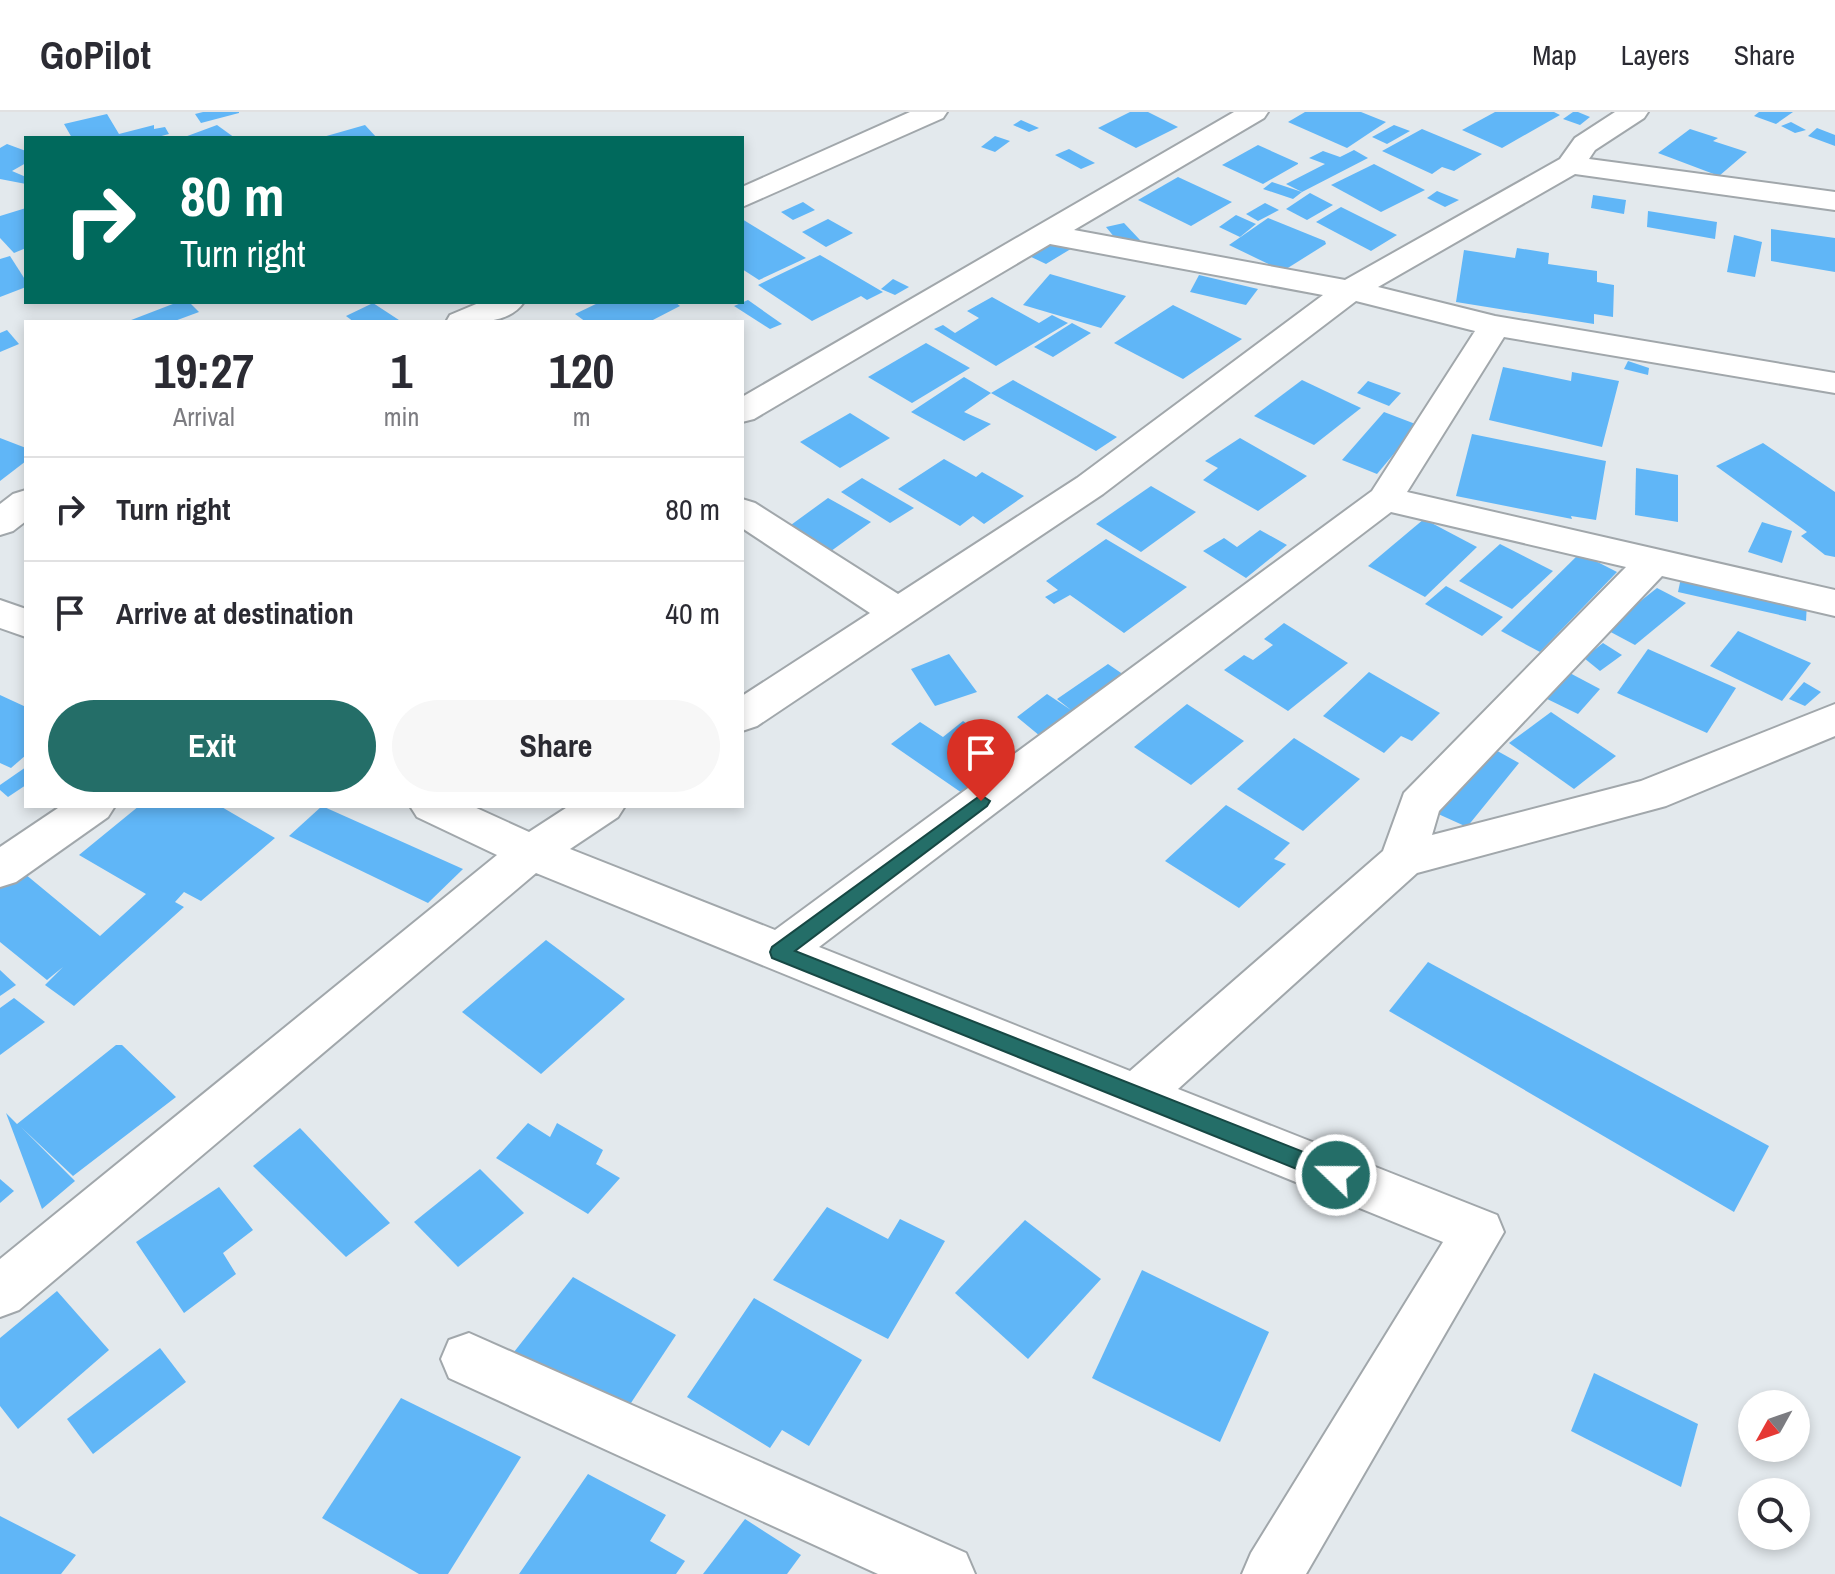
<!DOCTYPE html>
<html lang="en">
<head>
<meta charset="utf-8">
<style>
	:root { --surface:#fff; --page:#f7f7f7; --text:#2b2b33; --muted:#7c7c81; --line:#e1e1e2; --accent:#246e68 }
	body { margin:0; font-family:"Archivo Narrow",sans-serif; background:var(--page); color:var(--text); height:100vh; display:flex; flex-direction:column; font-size:30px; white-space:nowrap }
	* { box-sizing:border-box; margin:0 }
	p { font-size:26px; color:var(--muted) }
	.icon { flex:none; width:44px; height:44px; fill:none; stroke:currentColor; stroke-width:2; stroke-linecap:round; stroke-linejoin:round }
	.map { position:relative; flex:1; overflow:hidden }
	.drawer { position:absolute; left:24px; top:208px; width:720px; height:488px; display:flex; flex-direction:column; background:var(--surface); border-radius:0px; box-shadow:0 4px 12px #0003 }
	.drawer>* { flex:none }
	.guide { position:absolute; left:24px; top:24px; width:720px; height:168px; border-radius:0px; box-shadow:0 4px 12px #0003; background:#00695c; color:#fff; overflow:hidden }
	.needle { width:52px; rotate:230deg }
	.tools { position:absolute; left:1738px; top:1278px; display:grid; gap:16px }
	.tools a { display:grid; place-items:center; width:72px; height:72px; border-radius:50%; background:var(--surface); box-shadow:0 4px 12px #0003; font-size:40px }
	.pin { position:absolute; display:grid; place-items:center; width:68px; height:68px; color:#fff; margin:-82px -34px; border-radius:50% 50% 50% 0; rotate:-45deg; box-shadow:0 0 8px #0007 }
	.pin .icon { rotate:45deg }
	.me { position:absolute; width:88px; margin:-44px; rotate:292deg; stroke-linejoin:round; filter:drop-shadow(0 0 6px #0008) }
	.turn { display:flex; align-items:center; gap:28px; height:168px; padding:0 24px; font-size:36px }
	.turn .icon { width:104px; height:104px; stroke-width:2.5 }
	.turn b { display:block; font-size:56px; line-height:68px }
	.eta { display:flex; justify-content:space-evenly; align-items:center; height:136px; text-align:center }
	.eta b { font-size:48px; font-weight:800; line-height:56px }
	.action { display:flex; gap:16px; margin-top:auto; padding:16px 24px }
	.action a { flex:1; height:92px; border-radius:48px; background:var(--accent); color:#fff; font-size:32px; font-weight:800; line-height:92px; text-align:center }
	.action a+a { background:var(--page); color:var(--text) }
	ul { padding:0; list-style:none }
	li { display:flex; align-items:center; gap:24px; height:104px; padding:0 24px; border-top:2px solid var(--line) }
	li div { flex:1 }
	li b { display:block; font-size:30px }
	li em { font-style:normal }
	header { display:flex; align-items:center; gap:48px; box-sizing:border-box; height:112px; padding:0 40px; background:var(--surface); border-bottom:2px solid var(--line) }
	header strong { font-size:38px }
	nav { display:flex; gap:44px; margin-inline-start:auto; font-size:28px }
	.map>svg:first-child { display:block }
</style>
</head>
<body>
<header>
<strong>GoPilot</strong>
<nav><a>Map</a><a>Layers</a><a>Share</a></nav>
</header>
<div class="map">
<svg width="1835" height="1462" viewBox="0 0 1835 1462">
	<rect width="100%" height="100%" fill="#e3e9ed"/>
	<g fill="#60b6f7">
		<path d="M203,0H239V1L201,11L195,2Z"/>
		<path d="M1130,0H1148L1178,15L1136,36L1098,16Z"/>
		<path d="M1305,0H1361L1386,10L1347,36L1288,10Z"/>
		<path d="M1495,0H1554L1560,3L1502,36L1462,18Z"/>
		<path d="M1573,0H1578L1590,5L1580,13L1563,7Z"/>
		<path d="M1759,0H1793L1776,12L1754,4Z"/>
		<path d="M107,2L119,22L154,13V17L165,15L169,22L154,26H72L64,12Z"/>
		<path d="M1021,8L1039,16L1029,20L1013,13Z"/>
		<path d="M1791,10L1806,18L1795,21L1781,14Z"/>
		<path d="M217,13L235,26H182Z"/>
		<path d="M365,13L377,26H323V25Z"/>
		<path d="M1394,13L1410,19L1387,32L1372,25Z"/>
		<path d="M1817,16L1835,23V34L1808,24Z"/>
		<path d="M1422,17L1482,42L1454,59L1442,55L1432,62L1382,39Z"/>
		<path d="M1690,17L1718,26L1713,29L1747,40L1719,64L1658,41Z"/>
		<path d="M995,24L1010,29L995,40L981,35Z"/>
		<path d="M7,32L26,39V51L12,59L26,65V72L0,67V36Z"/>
		<path d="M1258,33L1298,51V52L1263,72L1222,53Z"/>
		<path d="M1069,37L1095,51L1081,57L1055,43Z"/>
		<path d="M1354,38L1368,46L1302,80L1286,72L1325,52L1309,46L1323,39L1340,45Z"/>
		<path d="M1374,52L1425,78L1381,100L1331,73Z"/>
		<path d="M1178,65L1232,90L1191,114L1138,88Z"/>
		<path d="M1272,70L1302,80L1293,87L1263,77Z"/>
		<path d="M1437,79L1459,88L1445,95L1427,86Z"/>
		<path d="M1310,81L1333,93L1307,108L1286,97Z"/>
		<path d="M1593,83L1626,88L1624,102L1591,96Z"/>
		<path d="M803,90L815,98L793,108L781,100Z"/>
		<path d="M1265,91L1279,98L1258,109L1246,102Z"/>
		<path d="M1341,95L1397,123L1371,139L1316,110Z"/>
		<path d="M26,96V136L14,141L0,126V104Z"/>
		<path d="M1648,99L1717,110L1715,127L1647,115Z"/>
		<path d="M1236,103L1256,112L1240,125L1219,115Z"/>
		<path d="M1268,106L1325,129L1326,132L1283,159L1229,133Z"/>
		<path d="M742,107L806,146L759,168L742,157Z"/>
		<path d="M828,107L853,121L826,135L802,120Z"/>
		<path d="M1124,111L1140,128L1120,132L1106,115Z"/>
		<path d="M1771,117L1835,126V160L1771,149Z"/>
		<path d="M1734,123L1762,130L1755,165L1727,160Z"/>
		<path d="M1056,127L1074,135L1046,152L1027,143Z"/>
		<path d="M1517,136L1549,141L1548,152L1597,159V170L1614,173L1613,205L1594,202V212L1456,190L1464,138L1515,146Z"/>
		<path d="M820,143L883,180L867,188L861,184L812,209L758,173Z"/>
		<path d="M10,144L26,169V175L0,185V147Z"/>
		<path d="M1050,162L1126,184L1101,216L1023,193Z"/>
		<path d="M1199,163L1258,177L1246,193L1190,180Z"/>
		<path d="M893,167L909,175L895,183L881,177Z"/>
		<path d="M992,185L1039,211L1052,203L1068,211L996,254L934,217L943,213L955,221L979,206L967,199Z"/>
		<path d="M748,188L782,212L770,217L734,194Z"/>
		<path d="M178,190H189L199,200L172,210H126Z"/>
		<path d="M600,190H675L680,194L649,210H586L575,202Z"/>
		<path d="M373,191L402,210H354L346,204Z"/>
		<path d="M1173,193L1242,227L1183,267L1114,231Z"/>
		<path d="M1072,211L1091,221L1053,245L1034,235Z"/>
		<path d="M7,218L19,232L0,240V221Z"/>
		<path d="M926,231L970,256L912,291L868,265Z"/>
		<path d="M1628,249L1649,256L1648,263L1624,257Z"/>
		<path d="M1503,255L1571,269L1572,260L1619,269L1602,335L1489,308Z"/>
		<path d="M964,265L991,281L1013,268L1117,325L1096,339L991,281L964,300L991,312L964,329L911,300Z"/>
		<path d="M1302,268L1361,296L1314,333L1254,304Z"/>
		<path d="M1368,269L1401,281L1389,294L1357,281Z"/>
		<path d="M1384,300L1418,313L1377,362L1342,348Z"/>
		<path d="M850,301L890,326L840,356L800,330Z"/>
		<path d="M1472,322L1606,349L1596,408L1571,404L1572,407L1456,384Z"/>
		<path d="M0,326L26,336V349L0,369Z"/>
		<path d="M1240,326L1307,364L1258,399L1203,368L1218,356L1205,349Z"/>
		<path d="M1763,331L1835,380V445L1825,443L1801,424L1807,420L1716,354Z"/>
		<path d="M944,347L976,365L982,360L1024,384L984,412L973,404L960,414L898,377Z"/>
		<path d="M1636,356L1678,363V410L1635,403Z"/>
		<path d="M862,366L914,396L890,411L841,380Z"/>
		<path d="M1151,374L1196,400L1141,440L1096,412Z"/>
		<path d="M828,386L871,410L827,442L784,418Z"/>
		<path d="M1424,407L1477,435L1425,485L1368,454Z"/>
		<path d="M1762,410L1792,419L1782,451L1748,440Z"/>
		<path d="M1260,418L1287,433L1246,466L1203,439L1224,426L1237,435Z"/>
		<path d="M1106,427L1187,475L1124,521L1070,483L1054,492L1045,485L1058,478L1046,469Z"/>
		<path d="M1500,432L1553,459L1512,497L1459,469Z"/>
		<path d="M1580,441L1617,460L1540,540L1501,519Z"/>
		<path d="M1682,461L1807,491L1806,509L1678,480Z"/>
		<path d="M1446,474L1503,505L1482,524L1425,492Z"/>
		<path d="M1657,476L1686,491L1635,533L1605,517Z"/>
		<path d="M1284,511L1348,551L1288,599L1224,558L1244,543L1253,548L1273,533L1264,527Z"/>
		<path d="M1738,519L1811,551L1782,589L1710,554Z"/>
		<path d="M1603,531L1622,543L1600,559L1584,546Z"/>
		<path d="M1648,537L1736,576L1707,621L1617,581Z"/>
		<path d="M949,542L977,580L935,594L911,557Z"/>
		<path d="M1108,552L1124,563L1040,624L1017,605L1047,582L1071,598L1057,587Z"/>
		<path d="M1566,559L1600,577L1578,602L1543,585Z"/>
		<path d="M1369,560L1440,601L1412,629L1401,624L1384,641L1323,604Z"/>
		<path d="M1804,570L1821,580L1805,594L1789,587Z"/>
		<path d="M0,583L26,595V643L11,656L0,651Z"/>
		<path d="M1187,592L1244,629L1191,673L1134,635Z"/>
		<path d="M1551,600L1616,644L1574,677L1509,631Z"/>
		<path d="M963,609L1012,642L962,681L891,632L920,610L943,625Z"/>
		<path d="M1294,626L1360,667L1303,719L1237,677Z"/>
		<path d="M1492,636L1519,651L1467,715L1436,701Z"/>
		<path d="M26,655V673L8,685L0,678V673Z"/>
		<path d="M1226,693L1290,731L1274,747L1286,752L1239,796L1165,749Z"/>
		<path d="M139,694H220L275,726L201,789L184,780L175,790L184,795L74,894L45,873L63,855L47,868L0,830V770L19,757L100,824L146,782L79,743Z"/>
		<path d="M322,694L463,757L428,791L289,724Z"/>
		<path d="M546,828L625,887L541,962L462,900Z"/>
		<path d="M1428,850L1769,1034L1734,1100L1389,899Z"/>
		<path d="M0,858L16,873L0,884Z"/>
		<path d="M14,886L45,910L0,943V896Z"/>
		<path d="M116,933H122L176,985L73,1064L21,1015L75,1069L42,1097L6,1001L17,1012Z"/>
		<path d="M528,1011L550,1025L557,1011L603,1038L596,1052L620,1066L588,1102L496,1046Z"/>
		<path d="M300,1016L390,1111L346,1145L253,1054Z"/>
		<path d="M480,1057L524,1101L458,1155L414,1110Z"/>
		<path d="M0,1067L14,1079L0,1091Z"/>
		<path d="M219,1075L253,1118L223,1141L236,1162L184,1201L136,1130Z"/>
		<path d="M827,1095L888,1127L900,1107L945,1129L888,1227L773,1168Z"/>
		<path d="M1025,1108L1101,1167L1028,1247L955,1181Z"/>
		<path d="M1142,1158L1269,1220L1220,1330L1092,1266Z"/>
		<path d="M573,1165L676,1223L621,1306L514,1240Z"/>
		<path d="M57,1179L109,1238L18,1317L0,1294V1226Z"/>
		<path d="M754,1186L862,1248L809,1334L782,1318L770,1336L687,1285Z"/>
		<path d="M160,1236L186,1270L93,1342L67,1307Z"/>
		<path d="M1594,1261L1698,1312L1681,1375L1571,1319Z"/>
		<path d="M401,1286L521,1345L448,1462H419L322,1406Z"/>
		<path d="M588,1362L666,1403L650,1429L685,1449L676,1462H519Z"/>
		<path d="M0,1404L76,1443L61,1462H0Z"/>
		<path d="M745,1407L801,1443L787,1462H703Z"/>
	</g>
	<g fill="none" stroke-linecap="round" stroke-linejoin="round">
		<g stroke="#a1a7ab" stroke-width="4">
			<g id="street">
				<path d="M910,0H947L943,6L742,95V75Z"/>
				<path d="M1234,0H1268L1264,6L1074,118L1345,168L1560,47L1575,26L1615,0H1648L1644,6L1595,38L1589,47L1835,80V98L1575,62L1378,175L1495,204L1835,261V281L1504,225L1407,380L1835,478V504L1662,464L1439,699L1432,723L1641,669L1835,592V624L1666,694L1417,761L1178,977L1497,1103L1504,1120L1306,1462H1242L1251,1441L1443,1130L536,761L19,1198L0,1205V1147L497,743L417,705L410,694H472L529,720L569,694H625L618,705L570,737L775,818L1372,379L1475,219L1356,189L1103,382L757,614L742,619V584L870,501L742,416V387L755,391L898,482L1077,366L1323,183L1050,132L754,307L742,310V285ZM1391,400L1626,455L1404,681L1383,739L1130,959L819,835Z"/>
				<path d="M481,190H524C508,214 471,210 446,210L450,203Z"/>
				<path d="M26,378V409L13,419L0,423V392L13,382Z"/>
				<path d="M0,488L26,497V525L0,516Z"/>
				<path d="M61,694H115L108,705L16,770L0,775V735Z"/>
				<path d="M469,1221L966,1441L975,1462H878L449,1266L441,1247L449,1228Z"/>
			</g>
		</g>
		<use href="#street" fill="#fff" fill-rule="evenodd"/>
	</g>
	<path fill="#246e68" stroke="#174844" stroke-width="2" d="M981,683L990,689L987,694L795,839L1344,1056L1347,1063L1344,1070L1336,1072L1329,1070L772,846L770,840L772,835Z"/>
</svg>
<div class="tools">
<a><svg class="needle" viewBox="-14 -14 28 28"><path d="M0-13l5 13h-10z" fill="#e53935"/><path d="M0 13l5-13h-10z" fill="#7c7c81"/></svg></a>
<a><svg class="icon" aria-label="search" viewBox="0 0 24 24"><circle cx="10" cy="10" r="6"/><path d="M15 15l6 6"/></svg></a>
</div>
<div class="pin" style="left:981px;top:689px;background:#d93025"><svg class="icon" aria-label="arrive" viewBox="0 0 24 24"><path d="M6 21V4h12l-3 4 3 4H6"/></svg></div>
<svg class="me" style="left:1336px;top:1063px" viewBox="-20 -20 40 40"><circle r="17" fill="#246e68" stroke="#fff" stroke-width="3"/><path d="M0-11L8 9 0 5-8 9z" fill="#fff"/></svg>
<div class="guide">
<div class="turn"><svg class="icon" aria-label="right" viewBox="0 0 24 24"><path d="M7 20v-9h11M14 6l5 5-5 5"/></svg><div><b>80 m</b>Turn right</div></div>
</div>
<section class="drawer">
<div class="eta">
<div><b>19:27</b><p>Arrival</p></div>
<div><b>1</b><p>min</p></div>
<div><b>120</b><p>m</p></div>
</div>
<ul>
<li><svg class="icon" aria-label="right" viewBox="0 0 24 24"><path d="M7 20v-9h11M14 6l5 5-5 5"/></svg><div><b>Turn right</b></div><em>80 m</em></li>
<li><svg class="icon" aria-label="arrive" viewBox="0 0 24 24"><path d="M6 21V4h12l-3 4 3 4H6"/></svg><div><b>Arrive at destination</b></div><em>40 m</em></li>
</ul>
<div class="action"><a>Exit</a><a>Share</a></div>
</section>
</div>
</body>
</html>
